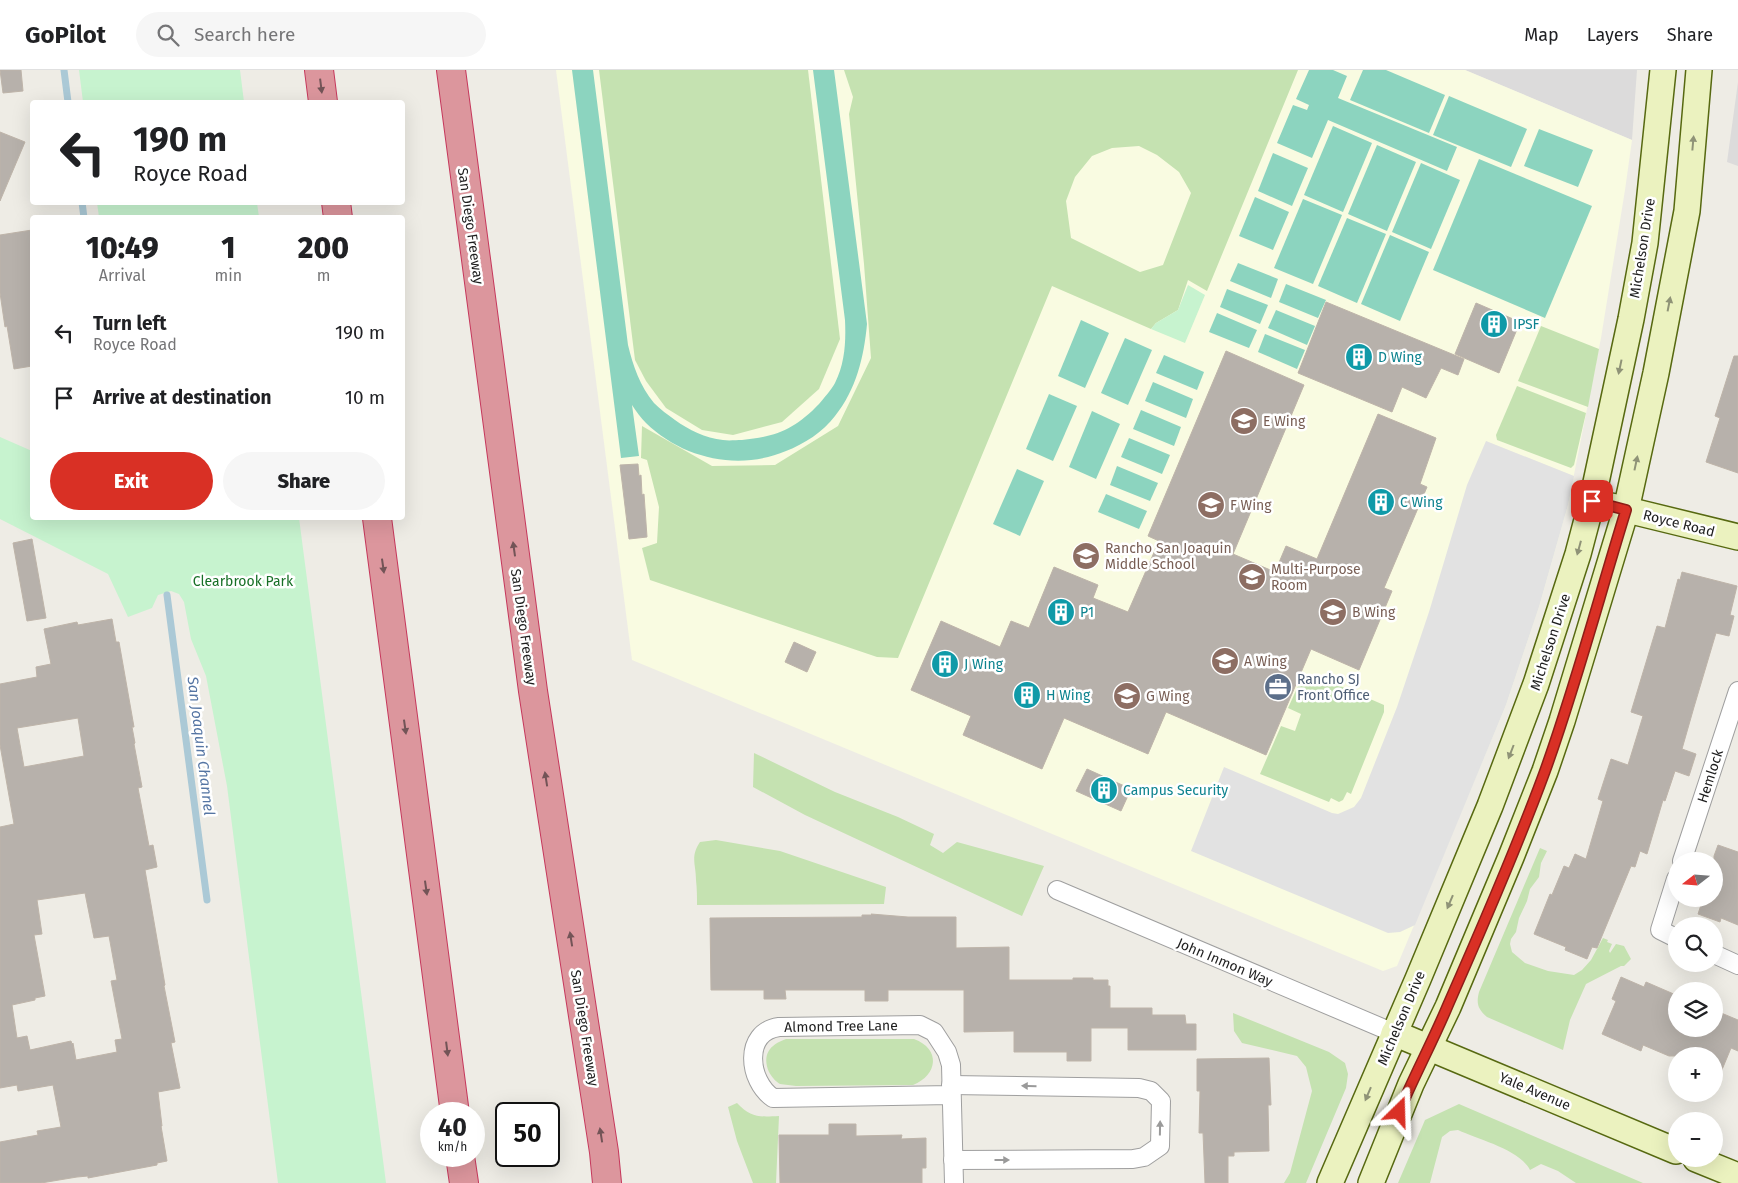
<!DOCTYPE html>
<html lang="en">
<head>
<meta charset="utf-8">
<style>
	:root { --surface:#fff; --page:#f6f6f6; --text:#202124; --muted:#757577; --line:#e0e0e0; --accent:#d93025 }
	body { margin:0; font-family:"Fira Sans",sans-serif; background:var(--page); color:var(--text); height:100vh; display:flex; flex-direction:column; font-size:19px; white-space:nowrap }
	* { box-sizing:border-box; margin:0 }
	p { font-size:16px; color:var(--muted) }
	.icon { flex:none; width:28px; height:28px; fill:none; stroke:currentColor; stroke-width:2; stroke-linecap:round; stroke-linejoin:round }
	.map { position:relative; flex:1; overflow:hidden }
	.drawer { position:absolute; left:30px; top:145px; width:375px; height:305px; display:flex; flex-direction:column; background:var(--surface); border-radius:5px; box-shadow:0 5px 20px #0002 }
	.drawer>* { flex:none }
	.guide { position:absolute; left:30px; top:30px; width:375px; height:105px; border-radius:5px; box-shadow:0 5px 20px #0002; background:#fff; color:var(--text); overflow:hidden }
	.needle { width:32px; rotate:253deg }
	.controls { position:absolute; left:1668px; top:782px; display:grid; gap:10px }
	.controls a { display:grid; place-items:center; width:55px; height:55px; border-radius:50%; background:var(--surface); box-shadow:0 5px 20px #0002; font-size:25px }
	.speed { position:absolute; left:420px; top:1032px; display:flex; gap:10px; font-size:25px; font-weight:700; text-align:center }
	.speed>* { display:grid; place-content:center; width:65px; height:65px; border-radius:50%; background:var(--surface); box-shadow:0 5px 20px #0002; line-height:1 }
	.speed small { font-size:12px; font-weight:400 }
	.speed .limit { border:2px solid #111; border-radius:8px; background:#fff; color:#111 }
	.pin { position:absolute; display:grid; place-items:center; width:42px; height:42px; color:#fff; margin:-21px; border-radius:10px; box-shadow:0 2px 8px #0006 }
	.me { position:absolute; width:55px; margin:-28px; rotate:22deg; stroke-linejoin:round; filter:drop-shadow(0 0 4px #0008) }
	.turn { display:flex; align-items:center; gap:18px; height:105px; padding:0 20px; font-size:22px }
	.turn .icon { width:65px; height:65px; stroke-width:2.5 }
	.turn b { display:block; font-size:35px; line-height:42px }
	.eta { display:flex; justify-content:space-evenly; align-items:center; height:85px; text-align:center }
	.eta b { font-size:30px; font-weight:800; line-height:35px }
	.button { display:flex; gap:10px; margin-top:auto; padding:10px 20px }
	.button a { flex:1; height:58px; border-radius:30px; background:var(--accent); color:#fff; font-size:20px; font-weight:800; line-height:58px; text-align:center }
	.button a+a { background:var(--page); color:var(--text) }
	ul { padding:0; list-style:none }
	li { display:flex; align-items:center; gap:15px; height:65px; padding:0 20px }
	li div { flex:1 }
	li b { display:block; font-size:19px }
	li em { font-style:normal }
	header { display:flex; align-items:center; gap:30px; box-sizing:border-box; height:70px; padding:0 25px; background:var(--surface); border-bottom:1px solid var(--line) }
	header strong { font-size:24px }
	nav { display:flex; gap:28px; margin-inline-start:auto; font-size:18px }
	.search { width:350px; height:45px; background:var(--page); display:flex; align-items:center; gap:12px; box-sizing:border-box; padding:0 18px; border-radius:28px; color:var(--muted); font-size:19px }
	.map>svg:first-child { display:block }
</style>
</head>
<body>
<header>
<strong>GoPilot</strong>
<div class="search"><svg class="icon" aria-label="search" viewBox="0 0 24 24"><circle cx="10" cy="10" r="6"/><path d="M15 15l6 6"/></svg>Search here</div>
<nav><a>Map</a><a>Layers</a><a>Share</a></nav>
</header>
<div class="map">
<svg width="1738" height="1113" viewBox="0 0 1738 1113">
	<rect width="100%" height="100%" fill="#eeece5"/>
	<g fill="#dcdbdb">
		<path d="M1465,0H1637L1632,70Z"/>
		<path d="M1738,12V96L1727,92Z"/>
	</g>
	<path fill="#f9fbe1" d="M556,0H1465L1632,70L1625,120L1601,268L1568,435L1539,537L1506,635L1397,896L1383,901L632,590Z"/>
	<g fill="#c5e2b1" fill-rule="evenodd">
		<path d="M599,0H808L840,269L819,319L782,352L733,365L702,360L666,338L646,311L635,290Z"/>
		<path d="M844,0H1298L1207,221L1188,210L1178,240L1156,253L1151,259L1052,216L898,588L877,587L650,510L642,478L657,473L659,437L647,390L641,388L642,356L712,396L775,395L838,356L871,288L864,194L849,44L853,27ZM1139,76L1157,85L1179,102L1191,123L1163,195L1140,202L1071,168L1066,131L1075,107L1092,86L1112,78Z"/>
		<path d="M1541,256L1599,279L1588,337L1518,311Z"/>
		<path d="M1517,316L1586,343L1574,395L1571,398L1497,370L1496,365Z"/>
		<path d="M1317,606L1384,635V642L1351,724L1347,722L1343,730L1339,732L1331,728L1329,732L1260,704L1281,656L1295,661L1301,644L1288,638L1299,614Z"/>
		<path d="M754,683L835,722L898,747L934,764L930,775L943,783L957,772L1044,796L1022,846L805,745L753,717Z"/>
		<path d="M716,770L780,781L886,817L884,834L697,835C697,827 697,819 696,810C696,794 690,787 700,772Z"/>
		<path d="M1540,778L1547,781L1541,793L1539,807L1530,819L1527,831L1519,848L1516,862L1511,869L1510,874L1512,882L1525,893L1548,901L1574,905L1582,900L1591,890L1603,868L1608,870L1607,872L1612,874L1609,881L1610,883L1616,874L1624,876L1631,889L1624,896H1621L1586,914L1570,950L1563,980L1487,947C1478,939 1476,934 1479,922Z"/>
		<path d="M1233,943L1329,982L1345,993L1348,1004L1346,1018L1306,1113H1284L1290,1103L1312,1021L1306,997L1297,986L1242,973L1234,961Z"/>
		<path d="M786,969H914C941,979 938,1005 913,1015L796,1016C791,1015 785,1015 780,1014C776,1012 771,1006 769,1002C762,985 769,975 786,969Z"/>
		<path d="M737,1033C751,1048 760,1047 779,1046L776,1113H753L737,1071L728,1037Z"/>
		<path d="M1459,1034L1643,1113H1576L1558,1101L1541,1094L1530,1100C1519,1079 1479,1070 1458,1060L1450,1061L1442,1067L1430,1113H1398L1425,1050Z"/>
	</g>
	<g fill="#c7f3cf">
		<path d="M79,0H240L244,32H83Z"/>
		<path d="M97,133H257L259,147H99Z"/>
		<path d="M1188,215L1205,225L1185,273L1151,259L1156,253L1178,240Z"/>
		<path d="M0,367L32,381V448H299L386,1113H278L227,716L206,606L191,569L184,532L179,524L171,521L158,525L152,538L128,547L108,504L0,449Z"/>
	</g>
	<g fill="#8cd4bf">
		<path d="M572,0H593L628,275C633,296 640,316 654,333C660,339 668,345 675,350C689,360 705,368 723,370C729,371 736,370 742,370C776,367 795,359 819,334C824,328 831,320 835,313C845,293 846,272 845,250L813,0H834L867,254C864,287 856,320 835,346C823,362 804,374 786,381C739,401 683,389 646,353C641,348 636,341 632,335L639,386L621,388Z"/>
		<path d="M1309,0H1333L1347,6L1338,28L1457,77L1447,101L1328,50L1312,88L1277,73L1293,35L1307,40L1309,35L1296,29Z"/>
		<path d="M1363,0H1386L1445,25L1429,63L1350,30Z"/>
		<path d="M1449,26L1527,59L1511,97L1433,65Z"/>
		<path d="M1333,56L1372,73L1343,142L1304,125Z"/>
		<path d="M1539,59L1593,80L1578,117L1524,96Z"/>
		<path d="M1377,75L1416,92L1387,161L1348,144Z"/>
		<path d="M1273,83L1308,98L1292,136L1258,121Z"/>
		<path d="M1479,89L1592,136L1545,248L1433,200Z"/>
		<path d="M1421,93L1460,110L1431,179L1392,162Z"/>
		<path d="M1255,127L1289,142L1273,180L1239,166Z"/>
		<path d="M1303,129L1342,145L1313,214L1274,198Z"/>
		<path d="M1347,148L1386,164L1357,233L1318,216Z"/>
		<path d="M1390,165L1429,182L1400,251L1361,234Z"/>
		<path d="M1238,193L1278,209L1271,228L1230,211Z"/>
		<path d="M1286,214L1326,230L1318,248L1279,232Z"/>
		<path d="M1227,219L1268,235L1260,254L1220,237Z"/>
		<path d="M1276,240L1315,256L1307,275L1268,258Z"/>
		<path d="M1217,243L1257,260L1249,278L1209,262Z"/>
		<path d="M1081,250L1109,263L1085,318L1058,306Z"/>
		<path d="M1265,264L1305,280L1297,299L1258,282Z"/>
		<path d="M1125,268L1152,280L1128,335L1101,323Z"/>
		<path d="M1164,285L1204,302L1197,320L1156,303Z"/>
		<path d="M1153,312L1193,329L1186,348L1145,331Z"/>
		<path d="M1049,324L1077,336L1053,391L1026,379Z"/>
		<path d="M1141,340L1181,357L1174,376L1133,359Z"/>
		<path d="M1092,341L1120,354L1096,409L1069,397Z"/>
		<path d="M1129,368L1170,385L1162,404L1121,387Z"/>
		<path d="M1117,396L1158,413L1150,431L1110,415Z"/>
		<path d="M1017,399L1044,411L1020,466L993,454Z"/>
		<path d="M1106,424L1147,441L1139,459L1098,442Z"/>
	</g>
	<path fill="#e2e2e2" d="M1486,371L1574,406L1568,435L1539,537L1506,635L1415,855L1400,862L1388,863L1191,781L1224,697L1332,743L1338,744L1354,737L1361,728L1397,637L1429,542L1467,415Z"/>
	<g fill="none" stroke-linecap="round" stroke-linejoin="round">
		<g stroke="#abc9d6" stroke-width="7">
			<path d="M64,0L68,32"/>
			<path d="M82,132L84,148"/>
			<path d="M167,525L207,830"/>
		</g>
	</g>
	<g fill="#b7b1ab" stroke="#beb4a9" fill-rule="evenodd">
		<path d="M0,0H21L23,21L3,23Z"/>
		<path d="M0,62L25,72L0,131Z"/>
		<path d="M32,160V296L14,299L7,256L5,257L0,223V165Z"/>
		<path d="M1326,232L1464,289L1458,305L1441,298L1426,328L1402,317L1392,342L1298,303Z"/>
		<path d="M1476,233L1520,252L1499,303L1455,284Z"/>
		<path d="M1226,281L1304,315L1233,484L1275,502L1286,476L1317,489L1378,344L1436,368L1420,414L1427,417L1384,518L1392,521L1359,600L1311,579L1266,685L1166,642L1148,684L1064,648L1042,699L963,665L971,646L911,620L941,551L1000,577L1011,551L1029,558L1054,497L1098,515L1093,528L1128,542L1159,471L1148,466Z"/>
		<path d="M1734,286H1738V403L1706,392L1720,348L1715,346Z"/>
		<path d="M638,394L639,406L641,405L642,425L644,424L647,467L629,469L620,395Z"/>
		<path d="M32,469L46,548L27,551L13,473Z"/>
		<path d="M1682,502L1737,516L1730,545L1734,546L1729,566L1716,563L1694,637L1682,679L1696,684L1689,706L1675,701L1665,731L1663,730L1647,784L1640,781L1635,797L1631,796L1597,878L1592,877L1587,889L1565,880L1566,877L1534,864L1550,824L1552,825L1564,796L1569,798L1575,784L1586,789L1603,731L1598,729L1611,689L1628,695L1643,646L1631,642L1657,556L1665,558L1678,509L1680,510Z"/>
		<path d="M112,549L116,572H119L134,657H132L135,673L134,674L142,717L138,718L149,776L153,775L157,797L145,800L165,915L164,916L175,972L171,973L180,1018L158,1022L162,1056H161L167,1091L157,1093V1095L88,1108V1106L77,1107L41,1113H0V1072L38,1065L37,1061L61,1057L53,1015L18,1021L17,1015L0,1018V757L14,754L0,675V614L37,607L36,597L51,594L44,559L77,552L78,555ZM78,648L84,686L24,697L17,658ZM85,823L94,868L109,866L117,910L111,911L122,969L115,970L117,982L76,990L73,973L72,974L71,971L30,980L27,966L17,968L12,935L35,930V928L45,926L34,865L42,864L37,830Z"/>
		<path d="M794,572L816,582L807,602L785,592Z"/>
		<path d="M1087,699L1131,719L1121,741L1076,721Z"/>
		<path d="M1718,775L1738,782V855L1721,848L1720,852L1698,844L1703,829H1714V786Z"/>
		<path d="M871,844L908,847H956V878L1009,877V910H1073V908H1093V910H1108V916H1110V938H1152V945H1185L1186,954H1196V980H1128V958H1091V991H1067V982H1014V961L964,962V920H888V931H865V920H785L786,929H764V920H711L710,848L862,847V845H872Z"/>
		<path d="M1621,907L1644,917L1646,912L1676,925V959H1714V940L1738,950V981L1731,978L1714,1019V986H1669L1643,975L1641,981L1602,964L1616,931L1612,929Z"/>
		<path d="M1269,988L1271,1035H1268L1269,1081L1234,1082V1086H1228V1113H1205L1203,1063H1199L1200,1021H1197V989Z"/>
		<path d="M829,1054H856V1066L902,1065L901,1069L926,1068V1098H922V1113H780L779,1065H829Z"/>
	</g>
	<g fill="none" stroke-linecap="round" stroke-linejoin="round">
		<g stroke="#9f9f9f" stroke-width="20">
			<g id="street">
				<path d="M1682,791L1738,621"/>
				<path d="M1676,809L1660,860L1676,868"/>
				<path d="M1057,820L1394,963"/>
				<path d="M1714,884L1738,895"/>
				<path d="M951,1015L1139,1018L1151,1021L1161,1031L1160,1076L1144,1087L1133,1089L953,1090"/>
				<path d="M951,1025L773,1028C748,1011 743,962 779,957L920,955L934,962L947,982L951,995L954,1113"/>
			</g>
		</g>
		<g stroke="#576911" stroke-width="28">
			<g id="secondary">
				<path d="M1611,436L1738,467"/>
				<path d="M1394,963L1676,1081"/>
				<path d="M1696,1089L1738,1106"/>
				<path d="M1330,1113L1418,909L1490,736L1536,614L1578,484L1592,431L1631,249L1645,173L1663,0"/>
				<path d="M1371,1113L1411,1014L1448,937L1511,787L1545,701L1562,651L1626,440L1656,303L1687,141L1699,0"/>
			</g>
		</g>
		<g stroke="#c6385c" stroke-width="30">
			<g id="highway">
				<path d="M319,0L323,32"/>
				<path d="M451,0L533,621L604,1082L607,1113"/>
				<path d="M336,132L338,148"/>
				<path d="M377,448L455,1044"/>
				<path d="M460,1086L464,1113"/>
			</g>
		</g>
		<use href="#street" stroke="#fff" stroke-width="18"/>
		<use href="#secondary" stroke="#ebf2bf" stroke-width="25"/>
		<use href="#highway" stroke="#dc969d" stroke-width="28"/>
	</g>
	<defs><path id="oneway-solid" d="M-6-.8H1V-3.2L6.5 0L1 3.2V.8H-6Z" transform="scale(1.25)"/></defs>
	<g fill="#735457">
		<use href="#oneway-solid" transform="translate(321 16) rotate(83)"/>
		<use href="#oneway-solid" transform="translate(514 479) rotate(-98)"/>
		<use href="#oneway-solid" transform="translate(383 496) rotate(82)"/>
		<use href="#oneway-solid" transform="translate(405 657) rotate(82)"/>
		<use href="#oneway-solid" transform="translate(546 709) rotate(-99)"/>
		<use href="#oneway-solid" transform="translate(426 818) rotate(82)"/>
		<use href="#oneway-solid" transform="translate(571 869) rotate(-99)"/>
		<use href="#oneway-solid" transform="translate(447 979) rotate(83)"/>
		<use href="#oneway-solid" transform="translate(601 1065) rotate(-99)"/>
	</g>
	<g fill="#8f9377">
		<use href="#oneway-solid" transform="translate(1693 73) rotate(-85)"/>
		<use href="#oneway-solid" transform="translate(1669 234) rotate(-79)"/>
		<use href="#oneway-solid" transform="translate(1620 297) rotate(102)"/>
		<use href="#oneway-solid" transform="translate(1636 393) rotate(-78)"/>
		<use href="#oneway-solid" transform="translate(1579 478) rotate(105)"/>
		<use href="#oneway-solid" transform="translate(1511 682) rotate(111)"/>
		<use href="#oneway-solid" transform="translate(1450 832) rotate(113)"/>
		<use href="#oneway-solid" transform="translate(1368 1024) rotate(113)"/>
	</g>
	<g fill="#9a9a9a">
		<use href="#oneway-solid" transform="translate(1029 1016) rotate(-179)"/>
		<use href="#oneway-solid" transform="translate(1160 1058) rotate(-89)"/>
		<use href="#oneway-solid" transform="translate(1002 1090)"/>
	</g>
	<g fill="none" stroke-linecap="round" stroke-linejoin="round">
		<g stroke="#8d1f18" stroke-width="12">
			<path id="route" d="M1399,1042C1414,1006 1433,971 1448,935C1482,858 1516,780 1545,701C1576,615 1599,527 1626,440L1592,431"/>
		</g>
		<use href="#route" stroke="#d93025" stroke-width="9"/>
	</g>
	<defs>
		<g id="building-disc" transform="scale(1.4375)"><circle r="9.5" fill="#0f9aa8" stroke="#fff"/><path d="M-4-6H4V6H1V3H-1V6H-4ZM-2.5-4.3h1.7v1.8h-1.7ZM.8-4.3h1.7v1.8H.8ZM-2.5-1h1.7V.8h-1.7ZM.8-1h1.7V.8H.8Z" fill="#fff"/></g>
		<g id="school-disc" transform="scale(1.4375)"><circle r="9.5" fill="#8d6e63" stroke="#fff"/><path d="M0-5L7-2L0 1L-7-2ZM-4 1L0 2.5L4 1V4Q0 6-4 4Z" fill="#fff"/></g>
		<g id="office-disc" transform="scale(1.4375)"><circle r="9.5" fill="#5c6f8a" stroke="#fff"/><path d="M-6-3h4V-5.5h4V-3h4V5H-6ZM-1-4.5V-3h2v-1.5ZM-6 0V1H6V0Z" fill="#fff"/></g>
	</defs>
	<g fill-rule="evenodd">
		<use href="#building-disc" x="1494" y="254"/>
		<use href="#building-disc" x="1359" y="287"/>
		<use href="#school-disc" x="1244" y="351"/>
		<use href="#building-disc" x="1381" y="432"/>
		<use href="#school-disc" x="1211" y="435"/>
		<use href="#school-disc" x="1086" y="486"/>
		<use href="#school-disc" x="1252" y="507"/>
		<use href="#building-disc" x="1061" y="542"/>
		<use href="#school-disc" x="1333" y="542"/>
		<use href="#school-disc" x="1225" y="591"/>
		<use href="#building-disc" x="945" y="594"/>
		<use href="#office-disc" x="1278" y="617"/>
		<use href="#building-disc" x="1027" y="625"/>
		<use href="#school-disc" x="1127" y="626"/>
		<use href="#building-disc" x="1104" y="720"/>
	</g>
	<g text-anchor="middle" stroke-width="5" stroke-linejoin="round" paint-order="stroke">
		<g font-size="14" fill="#1e1e1e" stroke="#fff">
			<text transform="translate(471 156) rotate(82)" y="5">San Diego Freeway</text>
			<text transform="translate(1642 178) rotate(-81)" y="5">Michelson Drive</text>
			<text transform="translate(1679 453) rotate(14)" y="5">Royce Road</text>
			<text transform="translate(524 557) rotate(82)" y="5">San Diego Freeway</text>
			<text transform="translate(1550 572) rotate(-72)" y="5">Michelson Drive</text>
			<text transform="translate(1710 706) rotate(-72)" y="5">Hemlock</text>
			<text transform="translate(1225 892) rotate(23)" y="5">John Inmon Way</text>
			<text transform="translate(1401 948) rotate(-67)" y="5">Michelson Drive</text>
			<text transform="translate(841 956) rotate(-1)" y="5">Almond Tree Lane</text>
			<text transform="translate(585 958) rotate(81)" y="5">San Diego Freeway</text>
			<text transform="translate(1535 1021) rotate(23)" y="5">Yale Avenue</text>
		</g>
		<g font-size="14" fill="#0d838f" stroke="#fff" text-anchor="start">
			<text x="1513" y="259">IPSF</text>
			<text x="1378" y="292">D Wing</text>
			<text x="1400" y="437">C Wing</text>
			<text x="1080" y="547">P1</text>
			<text x="964" y="599">J Wing</text>
			<text x="1046" y="630">H Wing</text>
			<text x="1123" y="725">Campus Security</text>
		</g>
		<g font-size="14" fill="#785e54" stroke="#fff" text-anchor="start">
			<text x="1263" y="356">E Wing</text>
			<text x="1230" y="440">F Wing</text>
			<text x="1105" y="483">Rancho San Joaquin<tspan x="1105" dy="16">Middle School</tspan></text>
			<text x="1271" y="504">Multi-Purpose<tspan x="1271" dy="16">Room</tspan></text>
			<text x="1352" y="547">B Wing</text>
			<text x="1244" y="596">A Wing</text>
			<text x="1146" y="631">G Wing</text>
		</g>
		<g font-size="14" fill="#187027" stroke="#fff">
			<text x="243" y="516">Clearbrook Park</text>
		</g>
		<g font-size="14" fill="#4e5e75" stroke="#fff" text-anchor="start">
			<text x="1297" y="614">Rancho SJ<tspan x="1297" dy="16">Front Office</tspan></text>
		</g>
		<g font-size="15" font-style="italic" fill="#5575a3" stroke="#fff">
			<text transform="translate(201 676) rotate(83)" y="5">San Joaquin Channel</text>
		</g>
	</g>
</svg>
<div class="controls">
<a><svg class="needle" viewBox="-14 -14 28 28"><path d="M0-13l5 13h-10z" fill="#e53935"/><path d="M0 13l5-13h-10z" fill="#757577"/></svg></a>
<a><svg class="icon" aria-label="search" viewBox="0 0 24 24"><circle cx="10" cy="10" r="6"/><path d="M15 15l6 6"/></svg></a>
<a><svg class="icon" aria-label="layers" viewBox="0 0 24 24"><path d="M12 4l9 5-9 5-9-5zM3 14l9 5 9-5"/></svg></a>
<a>+</a>
<a>−</a>
</div>
<div class="speed"><div>40<small>km/h</small></div><div class="limit">50</div></div>
<div class="pin" style="left:1592px;top:431px;background:#d93025"><svg class="icon" aria-label="arrive" viewBox="0 0 24 24"><path d="M6 21V4h12l-3 4 3 4H6"/></svg></div>
<svg class="me" style="left:1399px;top:1042px" viewBox="-20 -20 40 40"><path d="M0-17L14 15 0 8-14 15z" fill="#d93025" stroke="#fff" stroke-width="4"/></svg>
<div class="guide">
<div class="turn"><svg class="icon" aria-label="left" viewBox="0 0 24 24"><path d="M17 20v-9H6M10 6l-5 5 5 5"/></svg><div><b>190 m</b>Royce Road</div></div>
</div>
<section class="drawer">
<div class="eta">
<div><b>10:49</b><p>Arrival</p></div>
<div><b>1</b><p>min</p></div>
<div><b>200</b><p>m</p></div>
</div>
<ul>
<li><svg class="icon" aria-label="left" viewBox="0 0 24 24"><path d="M17 20v-9H6M10 6l-5 5 5 5"/></svg><div><b>Turn left</b><p>Royce Road</p></div><em>190 m</em></li>
<li><svg class="icon" aria-label="arrive" viewBox="0 0 24 24"><path d="M6 21V4h12l-3 4 3 4H6"/></svg><div><b>Arrive at destination</b></div><em>10 m</em></li>
</ul>
<div class="button"><a>Exit</a><a>Share</a></div>
</section>
</div>
</body>
</html>
